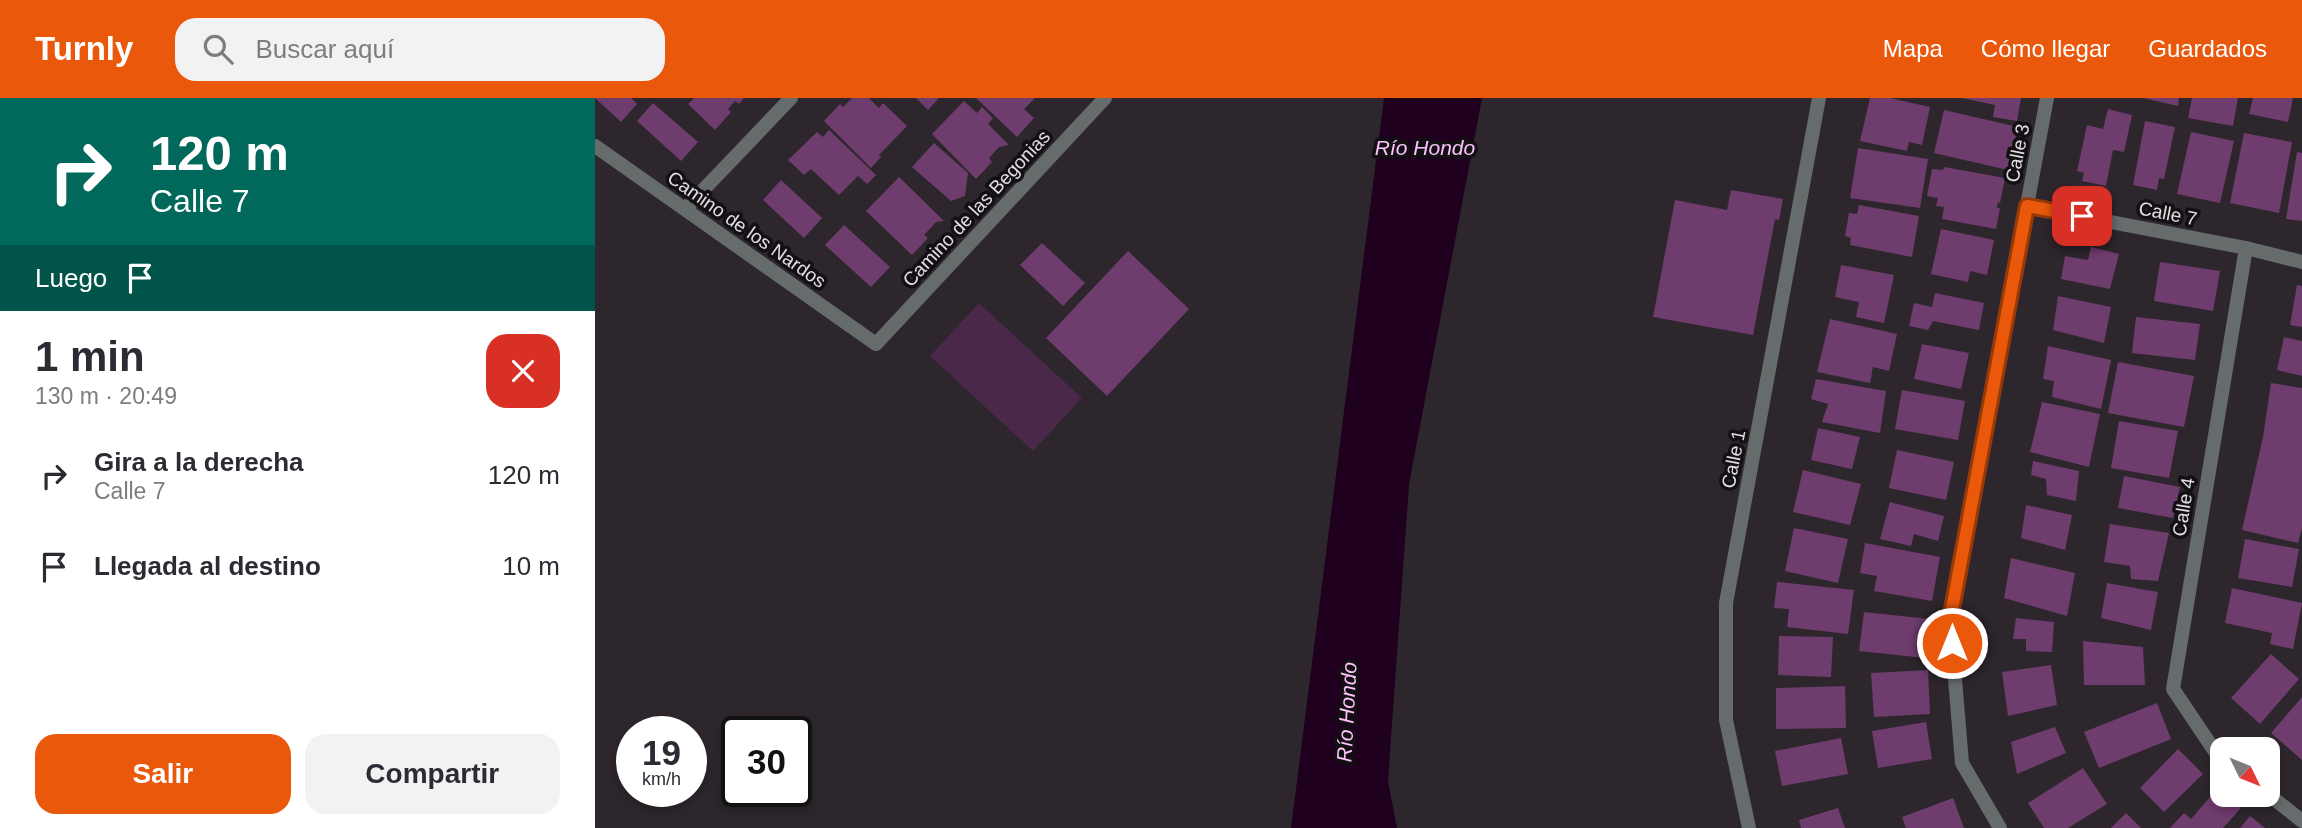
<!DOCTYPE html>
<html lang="es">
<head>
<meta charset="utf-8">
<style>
	:root { --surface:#fff; --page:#f2f2f3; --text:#2b2b33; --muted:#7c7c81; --accent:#ea580c }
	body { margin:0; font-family:Helvetica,sans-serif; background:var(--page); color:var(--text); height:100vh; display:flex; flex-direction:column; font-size:26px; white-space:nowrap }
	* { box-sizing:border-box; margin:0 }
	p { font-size:23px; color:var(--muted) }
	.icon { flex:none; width:38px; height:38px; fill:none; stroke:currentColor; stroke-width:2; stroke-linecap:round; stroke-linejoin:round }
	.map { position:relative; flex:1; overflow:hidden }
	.details { display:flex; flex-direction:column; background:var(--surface); width:595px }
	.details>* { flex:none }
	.top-card { background:#00695c; color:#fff; overflow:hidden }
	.needle { width:46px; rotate:133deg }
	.tools { position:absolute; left:1615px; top:639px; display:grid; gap:14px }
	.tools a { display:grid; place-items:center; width:70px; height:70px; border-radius:14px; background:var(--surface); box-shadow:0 4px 10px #0003; font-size:35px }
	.speed { position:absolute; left:21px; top:618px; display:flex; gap:14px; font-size:35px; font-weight:700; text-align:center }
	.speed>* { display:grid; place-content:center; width:91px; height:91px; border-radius:50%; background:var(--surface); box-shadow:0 4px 10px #0003; line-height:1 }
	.speed small { font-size:18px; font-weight:400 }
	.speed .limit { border:4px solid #111; border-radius:10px; background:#fff; color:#111 }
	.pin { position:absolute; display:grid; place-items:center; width:60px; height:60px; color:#fff; margin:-30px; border-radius:14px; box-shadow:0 4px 10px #0006 }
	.me { position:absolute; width:77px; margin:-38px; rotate:0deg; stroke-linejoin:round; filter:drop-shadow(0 0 5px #0008) }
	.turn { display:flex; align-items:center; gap:24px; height:147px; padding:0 35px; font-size:32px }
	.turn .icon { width:91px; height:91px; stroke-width:2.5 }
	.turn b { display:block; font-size:49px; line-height:60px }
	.then { display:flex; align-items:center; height:66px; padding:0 35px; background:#0003; gap:14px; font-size:26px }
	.round { display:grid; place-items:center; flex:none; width:74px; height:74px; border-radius:21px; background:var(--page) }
	.summary { display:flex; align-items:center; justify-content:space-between; height:119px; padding:0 35px }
	h1 { font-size:42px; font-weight:800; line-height:52px }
	.action { display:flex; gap:14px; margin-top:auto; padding:14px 35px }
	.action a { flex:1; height:80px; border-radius:21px; background:var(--accent); color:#fff; font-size:28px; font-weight:800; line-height:80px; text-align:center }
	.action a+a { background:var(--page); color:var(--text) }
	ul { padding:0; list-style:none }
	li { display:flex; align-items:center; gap:21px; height:91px; padding:0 35px }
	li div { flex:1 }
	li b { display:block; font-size:26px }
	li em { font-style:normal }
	header { display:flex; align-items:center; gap:42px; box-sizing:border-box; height:98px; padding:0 35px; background:var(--accent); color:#fff }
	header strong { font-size:33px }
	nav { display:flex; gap:38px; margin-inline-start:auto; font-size:24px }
	.search { width:490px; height:63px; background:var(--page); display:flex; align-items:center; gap:18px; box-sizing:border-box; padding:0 24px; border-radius:21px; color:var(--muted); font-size:26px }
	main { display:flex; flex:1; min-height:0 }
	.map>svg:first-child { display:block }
</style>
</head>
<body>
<header>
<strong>Turnly</strong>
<div class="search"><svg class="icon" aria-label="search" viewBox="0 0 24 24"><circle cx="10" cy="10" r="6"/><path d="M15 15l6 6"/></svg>Buscar aquí</div>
<nav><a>Mapa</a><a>Cómo llegar</a><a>Guardados</a></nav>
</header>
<main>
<section class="details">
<div class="top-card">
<div class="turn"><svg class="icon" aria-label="right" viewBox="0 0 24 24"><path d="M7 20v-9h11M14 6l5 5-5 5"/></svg><div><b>120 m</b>Calle 7</div></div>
<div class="then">Luego<svg class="icon" aria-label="arrive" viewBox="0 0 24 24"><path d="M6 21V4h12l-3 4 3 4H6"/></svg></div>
</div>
<div class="summary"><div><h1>1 min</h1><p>130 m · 20:49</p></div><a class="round" style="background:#d93025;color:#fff"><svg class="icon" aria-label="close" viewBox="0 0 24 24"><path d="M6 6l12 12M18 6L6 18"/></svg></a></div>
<ul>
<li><svg class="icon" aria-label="right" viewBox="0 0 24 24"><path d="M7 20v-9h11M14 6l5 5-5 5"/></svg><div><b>Gira a la derecha</b><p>Calle 7</p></div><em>120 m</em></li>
<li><svg class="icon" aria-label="arrive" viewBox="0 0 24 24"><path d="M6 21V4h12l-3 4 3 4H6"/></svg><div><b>Llegada al destino</b></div><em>10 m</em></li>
</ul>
<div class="action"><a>Salir</a><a>Compartir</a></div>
</section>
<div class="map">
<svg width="1707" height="730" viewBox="0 0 1707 730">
	<rect width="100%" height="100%" fill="#2d262d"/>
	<path fill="#4a2849" d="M384,205L487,300L438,353L335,258Z"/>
	<path fill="#1f001f" d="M789,0H887L814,386L793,683L802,730H696Z"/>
	<g fill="#6f3c6e">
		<path d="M0,0H36L42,6L26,24Z"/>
		<path d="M99,0H149L144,6L140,3L133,11L136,14L120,32L93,6Z"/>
		<path d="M257,0H274L284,10L288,5L312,28L284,57L286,59L276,70L229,23L245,6L248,9Z"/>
		<path d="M321,0H344L333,12Z"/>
		<path d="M381,0H440L429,11L439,20L422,39Z"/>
		<path d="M1275,0H1295L1335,9L1327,47L1314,44L1312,53L1265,43Z"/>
		<path d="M1367,0H1426L1422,23L1398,19L1400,7Z"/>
		<path d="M1548,0H1584L1583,8Z"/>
		<path d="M1597,0H1643L1638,28L1593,20Z"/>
		<path d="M1658,0H1698L1693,24L1654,16Z"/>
		<path d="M369,3L382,15L387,9L398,20L393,26L414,47L404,49L394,60L397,64L381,81L337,36Z"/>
		<path d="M58,5L103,44L86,63L42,23Z"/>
		<path d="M1513,11L1537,17L1529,54L1518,52L1511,88L1487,83L1489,75L1482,73L1492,27L1508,31Z"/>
		<path d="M1349,12L1423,29L1413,72L1339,55Z"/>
		<path d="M1550,23L1580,29L1569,81L1564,80L1562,92L1538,87Z"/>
		<path d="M234,32L281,77L272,86L263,78L244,97L216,71L209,77L193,62L222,34L228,39Z"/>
		<path d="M1596,34L1639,43L1625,105L1582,96Z"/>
		<path d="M1649,35L1697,44L1684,115L1635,105Z"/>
		<path d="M339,45L373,75L370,98L356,103L317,69Z"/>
		<path d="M1263,50L1333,61L1325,110L1255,100Z"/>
		<path d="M1702,54L1707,55V123L1691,121Z"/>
		<path d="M1349,69L1410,80L1405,105L1403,104L1402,110H1405L1401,131L1347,121L1349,109L1341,108L1343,100L1332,98L1337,71L1348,72Z"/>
		<path d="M304,79L349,123L341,124L329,137L333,140L317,157L271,113Z"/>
		<path d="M186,82L227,120L209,140L168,102Z"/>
		<path d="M1136,92L1188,101L1184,122L1180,121L1158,237L1058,219L1080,102L1132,112Z"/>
		<path d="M1264,107L1324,118L1317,159L1255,147L1256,140L1250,138L1254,115L1262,116Z"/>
		<path d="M249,127L295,169L276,189L230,147Z"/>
		<path d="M1346,131L1399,142L1392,177L1375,173L1373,184L1336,176Z"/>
		<path d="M447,145L490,185L468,208L425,167Z"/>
		<path d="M1496,149L1524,156L1515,191L1466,181L1470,158L1493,162Z"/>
		<path d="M533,153L594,211L512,298L451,240Z"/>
		<path d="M1565,164L1625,173L1618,213L1559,203Z"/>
		<path d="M1246,167L1299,177L1289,225L1261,219L1264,204L1240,199Z"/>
		<path d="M1702,187L1707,188V229L1695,227Z"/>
		<path d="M1340,195L1389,205L1384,232L1338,223L1333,232L1314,228L1319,205L1337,209Z"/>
		<path d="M1463,198L1516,209L1509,245L1458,232Z"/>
		<path d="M1541,219L1605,226L1600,262L1537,255Z"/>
		<path d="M1235,221L1302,236L1294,273L1278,269L1275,285L1222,274Z"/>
		<path d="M1689,239L1707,243V278L1682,272Z"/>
		<path d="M1327,246L1374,255L1366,291L1319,281Z"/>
		<path d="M1453,248L1516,262L1506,311L1457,299L1459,283L1448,281Z"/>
		<path d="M1523,264L1599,278L1589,329L1513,315Z"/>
		<path d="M1221,281L1291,293L1285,335L1227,324L1233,306L1216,301Z"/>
		<path d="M1676,285L1707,290V430L1703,445L1647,432L1668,339Z"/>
		<path d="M1307,292L1370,303L1363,342L1300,331Z"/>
		<path d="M1447,304L1505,316L1494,369L1435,354Z"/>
		<path d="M1524,323L1583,333L1574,380L1516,370Z"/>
		<path d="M1223,330L1265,339L1257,371L1216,362Z"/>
		<path d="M1302,352L1359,364L1351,402L1294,390Z"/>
		<path d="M1438,363L1484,373L1481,403L1452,397L1451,381L1436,377Z"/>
		<path d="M1208,372L1266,386L1255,427L1198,414Z"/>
		<path d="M1529,378L1585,389L1578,420L1523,410Z"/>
		<path d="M1295,404L1349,418L1343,443L1319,436L1316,448L1285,441Z"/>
		<path d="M1431,407L1477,417L1470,452L1426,440Z"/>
		<path d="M1515,426L1574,435L1563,483L1536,481L1535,468L1509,464Z"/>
		<path d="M1199,430L1253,441L1243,485L1190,473Z"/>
		<path d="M1650,441L1704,451L1697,489L1643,480Z"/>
		<path d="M1270,445L1345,459L1337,503L1279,493L1282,478L1265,475Z"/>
		<path d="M1416,460L1480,475L1472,518L1409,500Z"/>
		<path d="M1182,484L1259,492L1253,536L1192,529L1194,511L1179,510Z"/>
		<path d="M1512,485L1563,494L1556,532L1506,520Z"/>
		<path d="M1637,490L1707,505L1698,551L1675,546L1677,535L1630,525Z"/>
		<path d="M1269,514L1334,521L1330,560L1264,553Z"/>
		<path d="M1421,520L1459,524L1457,554L1431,553V541H1418Z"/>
		<path d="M1184,538L1238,539L1236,579L1183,577Z"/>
		<path d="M1488,543L1548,549L1550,587H1489Z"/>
		<path d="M1676,556L1704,581L1665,626L1636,600Z"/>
		<path d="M1456,567L1462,607L1413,618L1407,574Z"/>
		<path d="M1333,572L1335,616L1279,619L1276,575Z"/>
		<path d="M1250,588L1251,630L1181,631V590Z"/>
		<path d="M1707,599V662L1676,635Z"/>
		<path d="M1562,605L1576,641L1504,670L1489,634Z"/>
		<path d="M1331,624L1337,661L1283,670L1277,633Z"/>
		<path d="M1460,629L1471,655L1422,676L1416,644Z"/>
		<path d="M1246,640L1253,676L1187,688L1180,653Z"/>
		<path d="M1583,651L1608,676L1569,714L1545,690Z"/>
		<path d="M1488,670L1512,706L1473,730H1449L1433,705Z"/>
		<path d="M1623,690L1628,696H1631L1646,710L1628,730H1575L1589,715L1596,721Z"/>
		<path d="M1358,700L1369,730H1311L1307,719Z"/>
		<path d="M1243,710L1250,730H1206L1204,722Z"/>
		<path d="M1531,715L1546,730H1516Z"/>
		<path d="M1655,718L1670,730H1645Z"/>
	</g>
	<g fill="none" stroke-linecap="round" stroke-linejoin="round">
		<g stroke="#666c6c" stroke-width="14">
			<path d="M0,48L281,246L510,0"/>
			<path d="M1432,108L1651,150L1707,164"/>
			<path d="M90,111L196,0"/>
			<path d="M1628,661L1621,655L1578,591L1651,150"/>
			<path d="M1673,696L1707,723"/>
			<path d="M1154,730L1131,622V505L1224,0"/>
			<path d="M1405,730L1367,665L1355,521L1452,0"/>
		</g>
	</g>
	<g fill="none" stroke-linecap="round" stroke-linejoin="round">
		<g stroke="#983908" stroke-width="18">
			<path id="route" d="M1357,545L1355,522L1432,108L1487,118"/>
		</g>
		<use href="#route" stroke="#ea580c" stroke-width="12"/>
	</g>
	<g text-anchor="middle" stroke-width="7" stroke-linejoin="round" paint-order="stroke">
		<g font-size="19" fill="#e2dde2" stroke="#131013">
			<text transform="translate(1422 55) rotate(-79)" y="7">Calle 3</text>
			<text transform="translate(381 110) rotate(-47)" y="7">Camino de las Begonias</text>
			<text transform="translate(1573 115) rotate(11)" y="7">Calle 7</text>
			<text transform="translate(152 131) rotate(35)" y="7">Camino de los Nardos</text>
			<text transform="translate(1138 361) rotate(-79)" y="7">Calle 1</text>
			<text transform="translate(1588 409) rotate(-81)" y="7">Calle 4</text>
		</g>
		<g font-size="21" font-style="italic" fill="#ffc1fc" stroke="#131013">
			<text x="830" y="57">Río Hondo</text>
			<text transform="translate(752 614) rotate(-87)" y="7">Río Hondo</text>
		</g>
	</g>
</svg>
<div class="tools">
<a><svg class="needle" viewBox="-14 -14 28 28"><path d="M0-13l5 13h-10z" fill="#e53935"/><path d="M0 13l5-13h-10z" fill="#7c7c81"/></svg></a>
</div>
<div class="speed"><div>19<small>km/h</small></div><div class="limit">30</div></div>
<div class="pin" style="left:1487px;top:118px;background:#d93025"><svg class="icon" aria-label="arrive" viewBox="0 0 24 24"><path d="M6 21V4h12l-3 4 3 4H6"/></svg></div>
<svg class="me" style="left:1357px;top:545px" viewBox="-20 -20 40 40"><circle r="17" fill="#ea580c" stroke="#fff" stroke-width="3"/><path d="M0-11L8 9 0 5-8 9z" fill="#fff"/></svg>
</div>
</main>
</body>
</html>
